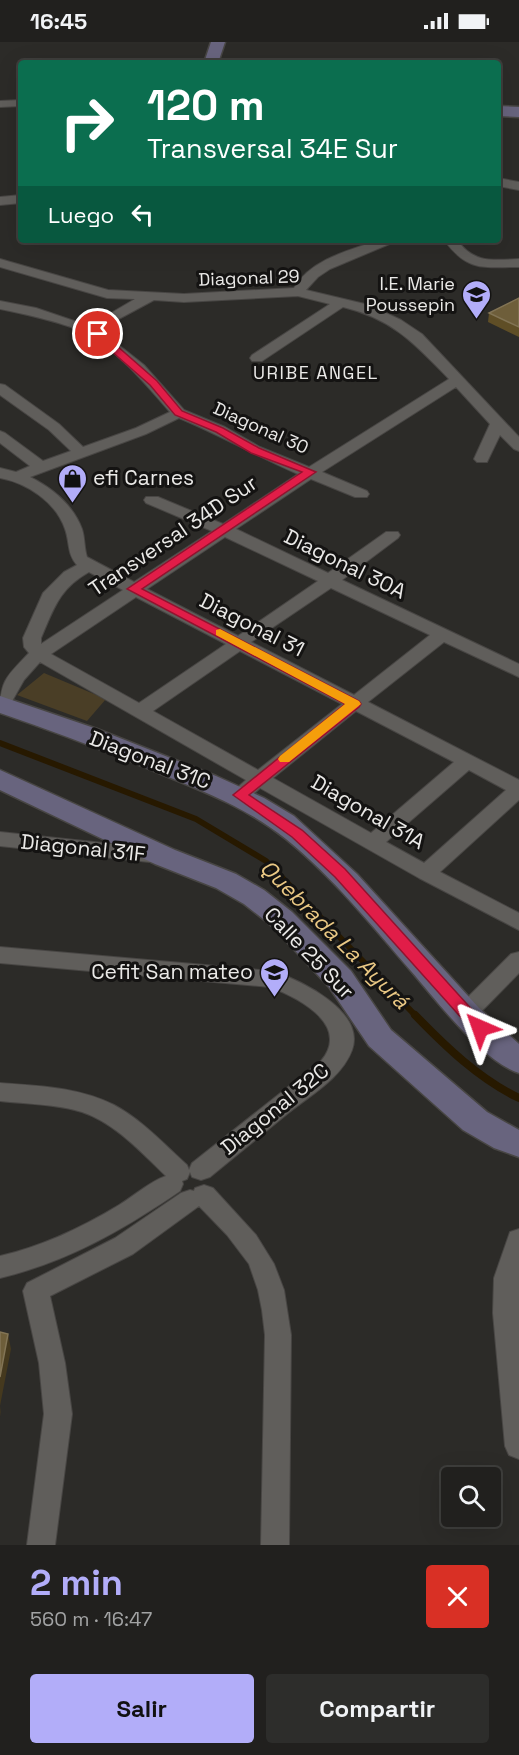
<!DOCTYPE html>
<html lang="es">
<meta charset="utf-8">
<style>
:root{--surface:#21201e;--page:#2d2d2b;--text:#f1f3f6;--muted:#a2a3a4;--line:#3e3e3c;--accent:#b2adf9}
body{margin:0;font-family:"Space Grotesk",sans-serif;background:var(--page);color:var(--text);height:100vh;display:flex;flex-direction:column;font-size:22px;white-space:nowrap}
*{box-sizing:border-box;margin:0}
p{font-size:20px;color:var(--muted)}
.icon{flex:none;width:33px;height:33px;fill:none;stroke:currentColor;stroke-width:2;stroke-linecap:round;stroke-linejoin:round}
.map{position:relative;height:1503px;overflow:hidden}
.sheet{display:flex;flex-direction:column;background:var(--surface);flex:1}
.sheet>*{flex:none}
.hud{position:absolute;left:18px;top:18px;width:483px;height:183px;border-radius:6px;box-shadow:0 6px 24px #0002,0 0 0 2px var(--line);background:#0b6e4f;color:#fff;overflow:hidden}
.fabs{position:absolute;left:441px;top:1425px;display:grid;gap:12px}
.fabs a{display:grid;place-items:center;width:60px;height:60px;border-radius:6px;background:var(--surface);box-shadow:0 6px 24px #0002,0 0 0 2px var(--line);font-size:30px}
.pin{position:absolute;display:grid;place-items:center;width:51px;height:51px;color:#fff;margin:-26px;border:3px solid #fff;border-radius:50%;box-shadow:0 2px 6px #0007}
.me{position:absolute;width:66px;margin:-33px;rotate:317deg;stroke-linejoin:round;filter:drop-shadow(0 0 4px #0008)}
.turn{display:flex;align-items:center;gap:21px;height:126px;padding:0 30px;font-size:27px}
.turn .icon{width:78px;height:78px;stroke-width:2.5}
.turn b{display:block;font-size:42px;line-height:51px}
.then{display:flex;align-items:center;height:57px;padding:0 30px;background:#0003;gap:12px;font-size:22px}
.round{display:grid;place-items:center;flex:none;width:63px;height:63px;border-radius:6px;background:var(--page)}
.summary{display:flex;align-items:center;justify-content:space-between;height:102px;padding:0 30px}
h1{font-size:36px;font-weight:700;line-height:45px;color:var(--accent)}
.cta{display:flex;gap:12px;margin-top:auto;padding:12px 30px}
.cta a{flex:1;height:69px;border-radius:6px;background:var(--accent);color:#111;font-size:24px;font-weight:700;line-height:69px;text-align:center}
.cta a+a{background:var(--page);color:var(--text)}
.status{display:flex;justify-content:space-between;align-items:center;height:42px;padding:0 30px;background:var(--surface);direction:ltr}
.status svg{height:16px;fill:currentColor}
.map>svg:first-child{display:block}
.green{fill:#4a3e26}
.lines{fill:none;stroke-linecap:round;stroke-linejoin:round}
.stream-far1{stroke:#271900;stroke-width:6}
.stream{stroke:#271900;stroke-width:8}
.street-casing{stroke:#484644;stroke-width:2}
.secondary-casing{stroke:#484644;stroke-width:3}
.street{fill:#605e5b;fill-rule:evenodd}
.secondary{fill:#68647e;fill-rule:evenodd}
.wall{fill:#5f4e26}
.shaded-wall{fill:#45391e}
.building{fill:#6e5e3a;stroke:#827455;stroke-width:1.5}
.route{fill:#e11d48;stroke:#92132f;stroke-width:1.5}
.slow{fill:#f59e0b}
.labels{text-anchor:middle;stroke-width:6;stroke-linejoin:round;paint-order:stroke}
.far-street-label{font-size:18px;fill:#eae9e7;stroke:#141312}
.far-poi-label{font-size:18px;fill:#eae9e7;stroke:#141312;text-anchor:end}
.far-neighbourhood-label{font-size:18px;letter-spacing:1.5px;fill:#eae9e7;stroke:#141312}
.poi-label{font-size:21px;fill:#eae9e7;stroke:#141312;text-anchor:start}
.street-label{font-size:21px;fill:#eae9e7;stroke:#141312}
.water-label{font-size:22px;font-style:italic;fill:#eac884;stroke:#141312}
</style>
<div class="status"><b>16:45</b><svg viewBox="0 0 49 12"><path d="M0 12V9h3v3zM5 12V6h3v6zM10 12V3h3v9zM15 12V0h3v12zM26 1h20v11H26zM47 4h2v5h-2z"/></svg></div>
<div class="map">
<svg width="519" height="1503" viewBox="0 0 519 1503">
<rect width="100%" height="100%" fill="#2c2b28"/>
<path class="green" d="M44,631L106,657L87,679L17,653Z"/>
<g class="lines">
<path class="stream-far1" d="M0,701L196,777L266,819L416,974"/>
<path class="stream" d="M415,973C445,1004 479,1037 519,1056"/>
<defs>
<path id="street" d="M21,58V64L0,65V59Z
M498,136L519,140V148L498,144Z
M21,153V161L0,163V155Z
M380,198H399L330,227L318,235L306,248L369,263L401,278L422,292L519,395V409L514,407L500,393L487,420H477L474,417L490,382L456,345L322,430L367,449L369,452L367,455H355L311,437L236,487L328,531L386,490H398L400,493L398,496L342,538L519,622V635L444,600L368,660L519,738V758L440,830L519,871V888L419,836L260,746C251,754 245,761 232,758L229,753L246,738L40,620L24,638L7,668L0,670C0,638 7,634 29,611L24,605L23,596L43,551L64,530L77,523C67,512 70,501 65,487C56,460 27,441 0,436V426L16,430L30,424L0,401V389L5,391L43,419L71,409L49,388L0,353V342L5,343L59,382L83,405L136,386L170,370C148,345 118,309 89,293C68,281 24,272 0,267V259L36,266L89,284L135,257L107,256L0,225V217L108,248L184,252L294,246C311,217 350,208 380,198ZM298,254L330,262L252,313L250,316L252,319H262L343,265C393,277 415,302 449,337L309,425L260,405L225,385L184,368L144,323L101,289L102,286L154,258L184,260ZM179,376C220,393 258,415 298,432L223,482L158,455H146L144,458L146,461L212,489L134,540L87,515C84,506 85,496 82,487C73,463 52,446 30,435L146,392ZM225,495L318,539L238,594L147,547ZM89,530L123,548L41,602V596C54,566 59,547 89,530ZM331,546L430,593L354,653L251,600ZM136,555L226,602L139,661L51,612ZM240,609L342,662L258,728L153,669ZM356,669L454,720L371,791L273,736ZM469,728L506,748L424,821L386,800Z
M444,198H457C475,222 492,218 519,217V225C482,225 468,230 444,198Z
M0,790L159,807L166,809L169,814L166,819L159,821L0,804Z
M0,905L272,929C300,938 366,969 352,1008C342,1036 309,1054 287,1072C261,1093 236,1114 210,1135L201,1138L192,1135L190,1130L187,1137L182,1139L183,1142L180,1149C123,1188 67,1220 0,1236V1214C43,1204 81,1186 119,1163C134,1154 149,1140 166,1134C141,1110 115,1081 82,1070C56,1062 27,1062 0,1059V1041C39,1044 79,1045 114,1063C142,1078 164,1102 187,1123L189,1128L192,1121L321,1019C351,983 299,956 270,945L0,921Z
M519,910V931L473,978L465,980L457,978L454,972L457,966L511,912Z
M204,1143L213,1146L256,1193L274,1222L284,1248L291,1293L289,1503H261L265,1293L262,1268L258,1248L249,1222L227,1193L199,1164L133,1212L50,1254L65,1321L72,1372L55,1503H27L44,1372L39,1321L23,1249L27,1241L115,1196L181,1151L190,1148L194,1149L195,1146Z
M519,1187V1417L509,1413L505,1404L493,1271L494,1236L510,1190Z"/>
<path id="secondary" d="M211,0H225L218,21H204Z
M498,64L519,65V75L498,74Z
M0,654L97,687L216,734L264,756L294,774L357,832L479,966L519,1002V1031C482,1019 437,959 411,929C372,884 333,835 286,797C250,768 208,751 166,734C111,711 56,690 0,671Z
M0,728L175,808L236,832L264,848L292,870L351,929L391,988L487,1070L519,1088V1115L494,1106L463,1088L369,1004L329,945L272,884L244,862L216,846L155,822L0,748Z"/>
</defs>
<use href="#street" class="street-casing"/>
<use href="#secondary" class="secondary-casing"/>
<use href="#street" class="street"/>
<use href="#secondary" class="secondary"/>
</g>
<path class="wall" d="M519,256V295L488,280L489,271Z"/>
<path class="shaded-wall" d="M8,1292L11,1307L0,1364L1,1375L0,1370V1335Z"/>
<path class="building" d="M519,256V285L489,271Z
M0,1290L8,1292L0,1335Z"/>
<path class="route" d="M94,290H101L157,339L182,369L223,386L259,406L316,430L142,547L359,659L361,662L359,665L249,753L302,788L345,827L485,982L487,986L485,990H474L335,835L292,795L233,753L345,662L127,547L302,430L251,411L216,390L175,373L150,343L94,294Z"/>
<path class="slow" d="M220,587L359,659L361,662L289,720H280L278,717L280,714L345,662L216,593V588Z"/>
<defs>
<symbol id="school-pin" viewBox="-11 -11 22 30"><path d="M0 17L-7.5 6A9.5 9.5 0 1 1 7.5 6Z" fill="#b2adf9" stroke="#141312"/><path d="M0-5L7-2L0 1L-7-2ZM-4 1L0 2.5L4 1V4Q0 6-4 4Z" fill="#111"/></symbol>
<symbol id="shop-pin" viewBox="-11 -11 22 30"><path d="M0 17L-7.5 6A9.5 9.5 0 1 1 7.5 6Z" fill="#b2adf9" stroke="#141312"/><path d="M-5-2.5h2.3a2.7 3.5 0 0 1 5.4 0H5L5.5 6h-11ZM-1.5-2.5h3a1.5 2.3 0 0 0-3 0Z" fill="#111"/></symbol>
<symbol id="university-pin" viewBox="-11 -11 22 30"><path d="M0 17L-7.5 6A9.5 9.5 0 1 1 7.5 6Z" fill="#b2adf9" stroke="#141312"/><path d="M0-5L7-2L0 1L-7-2ZM-4 1L0 2.5L4 1V4Q0 6-4 4Z" fill="#111"/></symbol>
</defs>
<g fill-rule="evenodd">
<use href="#school-pin" x="460" y="236" width="33" height="45"/>
<use href="#shop-pin" x="56" y="420" width="33" height="45"/>
<use href="#university-pin" x="258" y="914" width="33" height="45"/>
</g>
<g class="labels">
<g class="far-street-label">
<text transform="translate(249 236) rotate(-2)" y="6">Diagonal 29</text>
<text transform="translate(261 386) rotate(24)" y="6">Diagonal 30</text>
</g>
<g class="far-poi-label">
<text x="455" y="248">I.E. Marie<tspan x="455" dy="21">Poussepin</tspan></text>
</g>
<g class="far-neighbourhood-label">
<text x="316" y="337">URIBE ANGEL</text>
</g>
<g class="poi-label">
<text x="93" y="443">efi Carnes</text>
<text x="253" y="937" text-anchor="end">Cefit San mateo</text>
</g>
<g class="street-label">
<text transform="translate(173 494) rotate(-34)" y="7">Transversal 34D Sur</text>
<text transform="translate(345 522) rotate(26)" y="7">Diagonal 30A</text>
<text transform="translate(252 583) rotate(27)" y="7">Diagonal 31</text>
<text transform="translate(150 718) rotate(21)" y="7">Diagonal 31C</text>
<text transform="translate(368 770) rotate(30)" y="7">Diagonal 31A</text>
<text transform="translate(83 806) rotate(6)" y="7">Diagonal 31F</text>
<text transform="translate(309 911) rotate(46)" y="7">Calle 25 Sur</text>
<text transform="translate(275 1067) rotate(-39)" y="7">Diagonal 32C</text>
</g>
<g class="water-label">
<text transform="translate(335 892) rotate(45)" y="8">Quebrada La Ayurá</text>
</g>
</g>
</svg>
<div class="fabs">
<a><svg class="icon" aria-label="search" viewBox="0 0 24 24"><circle cx="10" cy="10" r="6"/><path d="M15 15l6 6"/></svg></a>
</div>
<div class="pin" style="left:98px;top:292px;background:#d93025"><svg class="icon" aria-label="arrive" viewBox="0 0 24 24"><path d="M6 21V4h12l-3 4 3 4H6"/></svg></div>
<svg class="me" style="left:480px;top:986px" viewBox="-20 -20 40 40"><path d="M0-17L14 15 0 8-14 15z" fill="#e11d48" stroke="#fff" stroke-width="4"/></svg>
<div class="hud">
<div class="turn"><svg class="icon" aria-label="right" viewBox="0 0 24 24"><path d="M7 20v-9h11M14 6l5 5-5 5"/></svg><div><b>120 m</b>Transversal 34E Sur</div></div>
<div class="then">Luego<svg class="icon" aria-label="left" viewBox="0 0 24 24"><path d="M17 20v-9H6M10 6l-5 5 5 5"/></svg></div>
</div>
</div>
<section class="sheet">
<div class="summary"><div><h1>2 min</h1><p>560 m · 16:47</p></div><a class="round" style="background:#d93025;color:#fff"><svg class="icon" aria-label="close" viewBox="0 0 24 24"><path d="M6 6l12 12M18 6L6 18"/></svg></a></div>
<div class="cta"><a>Salir</a><a>Compartir</a></div>
</section>
